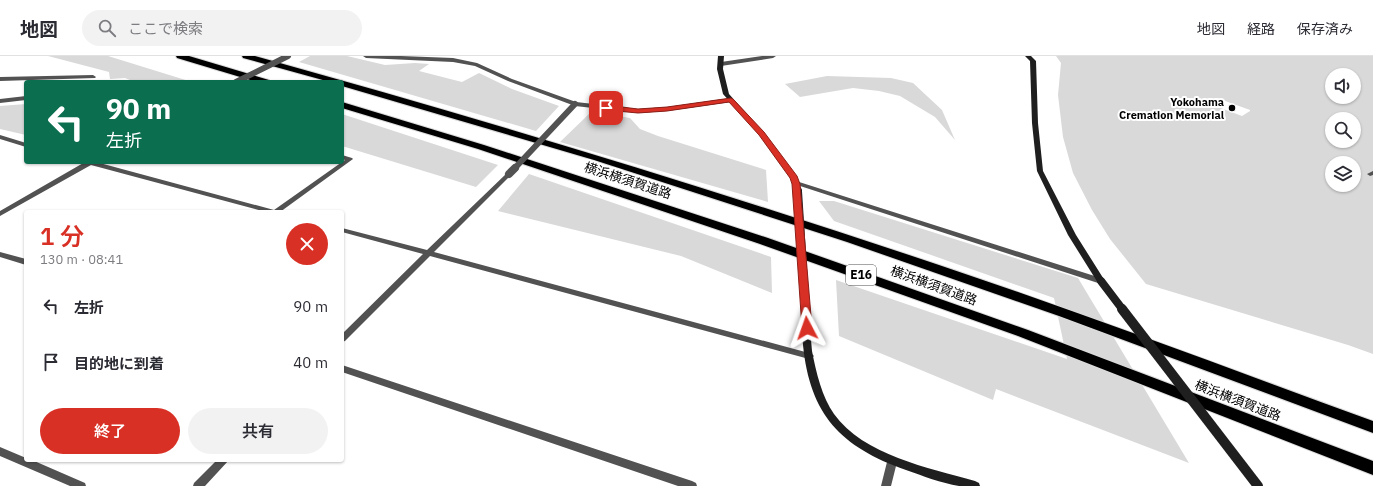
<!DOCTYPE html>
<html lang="ja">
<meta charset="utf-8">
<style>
:root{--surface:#fff;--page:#f2f2f3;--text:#2b2b33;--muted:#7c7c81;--line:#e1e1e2;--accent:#d93025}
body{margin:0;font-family:"IBM Plex Sans","Noto Sans JP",sans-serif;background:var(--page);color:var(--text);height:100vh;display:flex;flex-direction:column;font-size:15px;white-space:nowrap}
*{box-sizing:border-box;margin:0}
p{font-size:13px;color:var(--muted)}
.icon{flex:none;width:22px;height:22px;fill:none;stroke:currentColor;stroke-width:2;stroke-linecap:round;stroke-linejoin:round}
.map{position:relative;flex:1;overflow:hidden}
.details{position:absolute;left:24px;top:154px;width:320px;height:252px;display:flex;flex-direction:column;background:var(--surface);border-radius:4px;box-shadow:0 1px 3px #0004}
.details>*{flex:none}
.guide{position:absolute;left:24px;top:24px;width:320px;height:84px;border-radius:4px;box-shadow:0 1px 3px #0004;background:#0b6e4f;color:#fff;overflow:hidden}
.buttons{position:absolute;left:1325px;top:12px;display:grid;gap:8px}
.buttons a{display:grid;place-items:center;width:36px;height:36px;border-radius:50%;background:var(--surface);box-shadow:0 1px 3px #0004;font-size:20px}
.pin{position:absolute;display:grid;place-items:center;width:34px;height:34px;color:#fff;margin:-17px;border-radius:8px;box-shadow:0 2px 6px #0006}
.me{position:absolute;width:44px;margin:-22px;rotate:356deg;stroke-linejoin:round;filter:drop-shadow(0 0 3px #0008)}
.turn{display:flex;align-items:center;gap:14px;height:84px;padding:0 16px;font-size:18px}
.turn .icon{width:52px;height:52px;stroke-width:2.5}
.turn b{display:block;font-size:28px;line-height:34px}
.round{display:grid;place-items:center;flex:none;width:42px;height:42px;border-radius:21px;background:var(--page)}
.headline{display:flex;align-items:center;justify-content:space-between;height:68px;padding:0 16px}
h1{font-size:24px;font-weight:600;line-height:30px;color:var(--accent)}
.button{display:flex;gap:8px;margin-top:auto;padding:8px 16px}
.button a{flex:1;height:46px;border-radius:24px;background:var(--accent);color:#fff;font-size:16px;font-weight:600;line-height:46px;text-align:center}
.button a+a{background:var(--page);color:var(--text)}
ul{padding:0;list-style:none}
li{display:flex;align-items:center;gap:12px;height:56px;padding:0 16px}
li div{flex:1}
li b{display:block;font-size:15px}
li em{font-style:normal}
header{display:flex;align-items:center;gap:24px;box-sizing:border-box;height:56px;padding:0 20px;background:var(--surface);border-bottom:1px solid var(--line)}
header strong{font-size:19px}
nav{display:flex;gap:22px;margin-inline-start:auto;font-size:14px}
.search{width:280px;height:36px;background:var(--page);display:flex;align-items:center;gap:10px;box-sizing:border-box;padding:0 14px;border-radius:22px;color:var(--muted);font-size:15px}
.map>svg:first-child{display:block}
.green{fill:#d9d9d9;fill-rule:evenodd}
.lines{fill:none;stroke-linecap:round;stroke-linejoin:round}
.highway-casing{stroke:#dbdbdb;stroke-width:2}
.street{fill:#525252;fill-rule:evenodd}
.secondary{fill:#1f1f1f;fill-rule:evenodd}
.highway{fill:#000;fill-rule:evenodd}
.street-bridge-far1{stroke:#525252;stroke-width:6}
.street-bridge{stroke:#525252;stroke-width:8}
.secondary-bridge-far1{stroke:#1f1f1f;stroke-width:8}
.secondary-bridge{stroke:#1f1f1f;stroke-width:10}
.route{fill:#d93025;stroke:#8d1f18}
.poi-dot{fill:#000;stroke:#fff;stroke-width:1.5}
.labels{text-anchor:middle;stroke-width:4;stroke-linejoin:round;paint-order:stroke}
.far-poi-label{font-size:11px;font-weight:bold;fill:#000;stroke:#fff;text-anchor:end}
.shield{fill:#fff;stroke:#4c4c4c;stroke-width:1}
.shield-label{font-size:12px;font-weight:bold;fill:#000}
.street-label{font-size:13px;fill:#000;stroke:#fff}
</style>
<header>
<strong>地図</strong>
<div class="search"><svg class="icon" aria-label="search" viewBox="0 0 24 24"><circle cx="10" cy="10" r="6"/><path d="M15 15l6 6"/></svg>ここで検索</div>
<nav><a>地図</a><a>経路</a><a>保存済み</a></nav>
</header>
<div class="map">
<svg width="1373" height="430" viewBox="0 0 1373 430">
<rect width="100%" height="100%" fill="#fff"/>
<path class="green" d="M48,0H108L192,26H135L125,22L110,23L109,16Z
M310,0H347L385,9L415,7L429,8L419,15L462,26L479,17L512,33L559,50L536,75L299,6Z
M1056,0H1373V298L1348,289L1146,228L1110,183L1092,154L1073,117L1063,81L1058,39L1061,7ZM1332,19H1354V41H1332ZM1217,42L1250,54V55L1242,60L1210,48ZM1332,63H1354V85H1332ZM1332,107H1354V129H1332Z
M827,20L891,22L913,27L942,54L955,84L935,61L900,40L879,35L853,32L800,41L785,28Z
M26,48V79L0,73V50Z
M591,56L630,62L640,73L658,80L766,114L768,146L560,86Z
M342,58L498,109L476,131L342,90Z
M529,118L771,201L772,237L681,200L498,155Z
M819,145H834L1078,222L1189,407L996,333L993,344L839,280L836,224L1067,303L1054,242L834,165Z"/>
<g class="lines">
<defs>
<path id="highway" d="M176,0H189L269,24L270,26H257L177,2Z
M242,0H255C485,64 713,133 939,209C1085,258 1228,312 1373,365V377L1059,260L847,186L594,104L342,30V26H330L243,2Z
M342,46L484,89L768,182L1028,274L1373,405V419L1018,280L760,188L478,93L342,52Z"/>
</defs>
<use href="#highway" class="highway-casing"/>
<path class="street" d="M363,0H401L453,2L477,7L512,23L576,46L638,53L667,51L731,42L734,44L731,46L667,55L638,57L575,50L508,25L475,10L453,6L366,2Z
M762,0H776L773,2L721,10L718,8L721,6Z
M93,19L96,21L95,22L0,25V21Z
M26,40V44L0,47V43Z
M0,79L26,87V91L0,83Z
M342,99L352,102L353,103L280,156H266L91,109L0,160V155L85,106H96L274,154L342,106L345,104L342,103Z
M1373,115V119L1370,120L1367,118Z
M509,116L511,117V119L434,196L809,297L812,298L814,300L812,302L809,303L430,200L345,285L342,286V278L423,198L342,176V172L427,194L507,117Z
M796,125L1104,223L1105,225L1101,228L1098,227L794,128L793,127L794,126Z
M0,196L26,203V209L0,201Z
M342,309L692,425L696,427L697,430H678L342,316Z
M0,391L26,402V404H32L85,427L86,430H70L0,400Z
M892,402L896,403L897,406L891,430H881L887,406L888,403Z
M217,404H229L205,430H193L194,427Z"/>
<path class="secondary" d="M718,0H724L723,13L729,38L763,76L797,122L802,135L800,136H796L791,122L759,78L723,38L717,13Z
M1025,0H1031L1036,5L1038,67L1043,115L1076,179L1105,225L1104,227H1098L1068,179L1037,115L1032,67L1030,5Z
M805,240L809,243C810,260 810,278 812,295C816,316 822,341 834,358C863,399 929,412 975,425L979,427L980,430C973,430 966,430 959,430C941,427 923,420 906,414C841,391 810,359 803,289C801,274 801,258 801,243Z"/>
<use href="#highway" class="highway"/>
<path class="street-bridge-far1" d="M236,26L288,0
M514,113L575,48"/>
<path class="street-bridge" d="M509,118L515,112"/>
<path class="secondary-bridge-far1" d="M798,135L805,243
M1101,225L1123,254"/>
<path class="secondary-bridge" d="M1122,253L1258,430"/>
</g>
<path class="route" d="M731,42L733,43L764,76L797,120L800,128L812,272L810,274H803L802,272L792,128L790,122L759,79L729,46L667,55L638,57L606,54L603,52L606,49L638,53L667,51Z"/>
<circle class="poi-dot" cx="1232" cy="52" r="4"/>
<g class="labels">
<g class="far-poi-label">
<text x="1224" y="50">Yokohama<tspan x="1224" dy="13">Cremation Memorial</tspan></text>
</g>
<rect class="shield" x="846" y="209" width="30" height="20" rx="3"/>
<g class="shield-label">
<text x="861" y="223">E16</text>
</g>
<g class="street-label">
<text transform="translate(628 124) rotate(18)" y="5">横浜横須賀道路</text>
<text transform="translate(934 229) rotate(20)" y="5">横浜横須賀道路</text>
<text transform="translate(1238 344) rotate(21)" y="5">横浜横須賀道路</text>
</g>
</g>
</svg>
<div class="buttons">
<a><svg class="icon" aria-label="sound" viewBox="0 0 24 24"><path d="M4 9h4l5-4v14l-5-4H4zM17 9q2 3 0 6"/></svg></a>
<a><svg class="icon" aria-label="search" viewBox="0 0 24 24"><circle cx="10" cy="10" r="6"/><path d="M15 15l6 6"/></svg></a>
<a><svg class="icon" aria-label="layers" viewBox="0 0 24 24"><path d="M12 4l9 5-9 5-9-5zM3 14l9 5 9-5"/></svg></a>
</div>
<div class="pin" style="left:606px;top:52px;background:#d93025"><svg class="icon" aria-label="arrive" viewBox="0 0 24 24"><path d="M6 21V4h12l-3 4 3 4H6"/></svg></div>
<svg class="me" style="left:807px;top:272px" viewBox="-20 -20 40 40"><path d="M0-17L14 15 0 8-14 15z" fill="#d93025" stroke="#fff" stroke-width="4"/></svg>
<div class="guide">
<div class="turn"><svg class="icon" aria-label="left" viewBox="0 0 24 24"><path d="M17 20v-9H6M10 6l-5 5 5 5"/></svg><div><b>90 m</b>左折</div></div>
</div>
<section class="details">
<div class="headline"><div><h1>1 分</h1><p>130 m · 08:41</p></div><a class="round" style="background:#d93025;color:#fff"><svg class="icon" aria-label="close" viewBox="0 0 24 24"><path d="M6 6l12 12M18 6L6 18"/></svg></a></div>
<ul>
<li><svg class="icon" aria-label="left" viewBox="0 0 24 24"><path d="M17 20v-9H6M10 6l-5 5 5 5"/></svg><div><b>左折</b></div><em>90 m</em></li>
<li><svg class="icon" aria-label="arrive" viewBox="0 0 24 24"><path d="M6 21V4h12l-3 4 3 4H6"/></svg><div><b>目的地に到着</b></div><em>40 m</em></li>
</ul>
<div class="button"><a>終了</a><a>共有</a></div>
</section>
</div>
